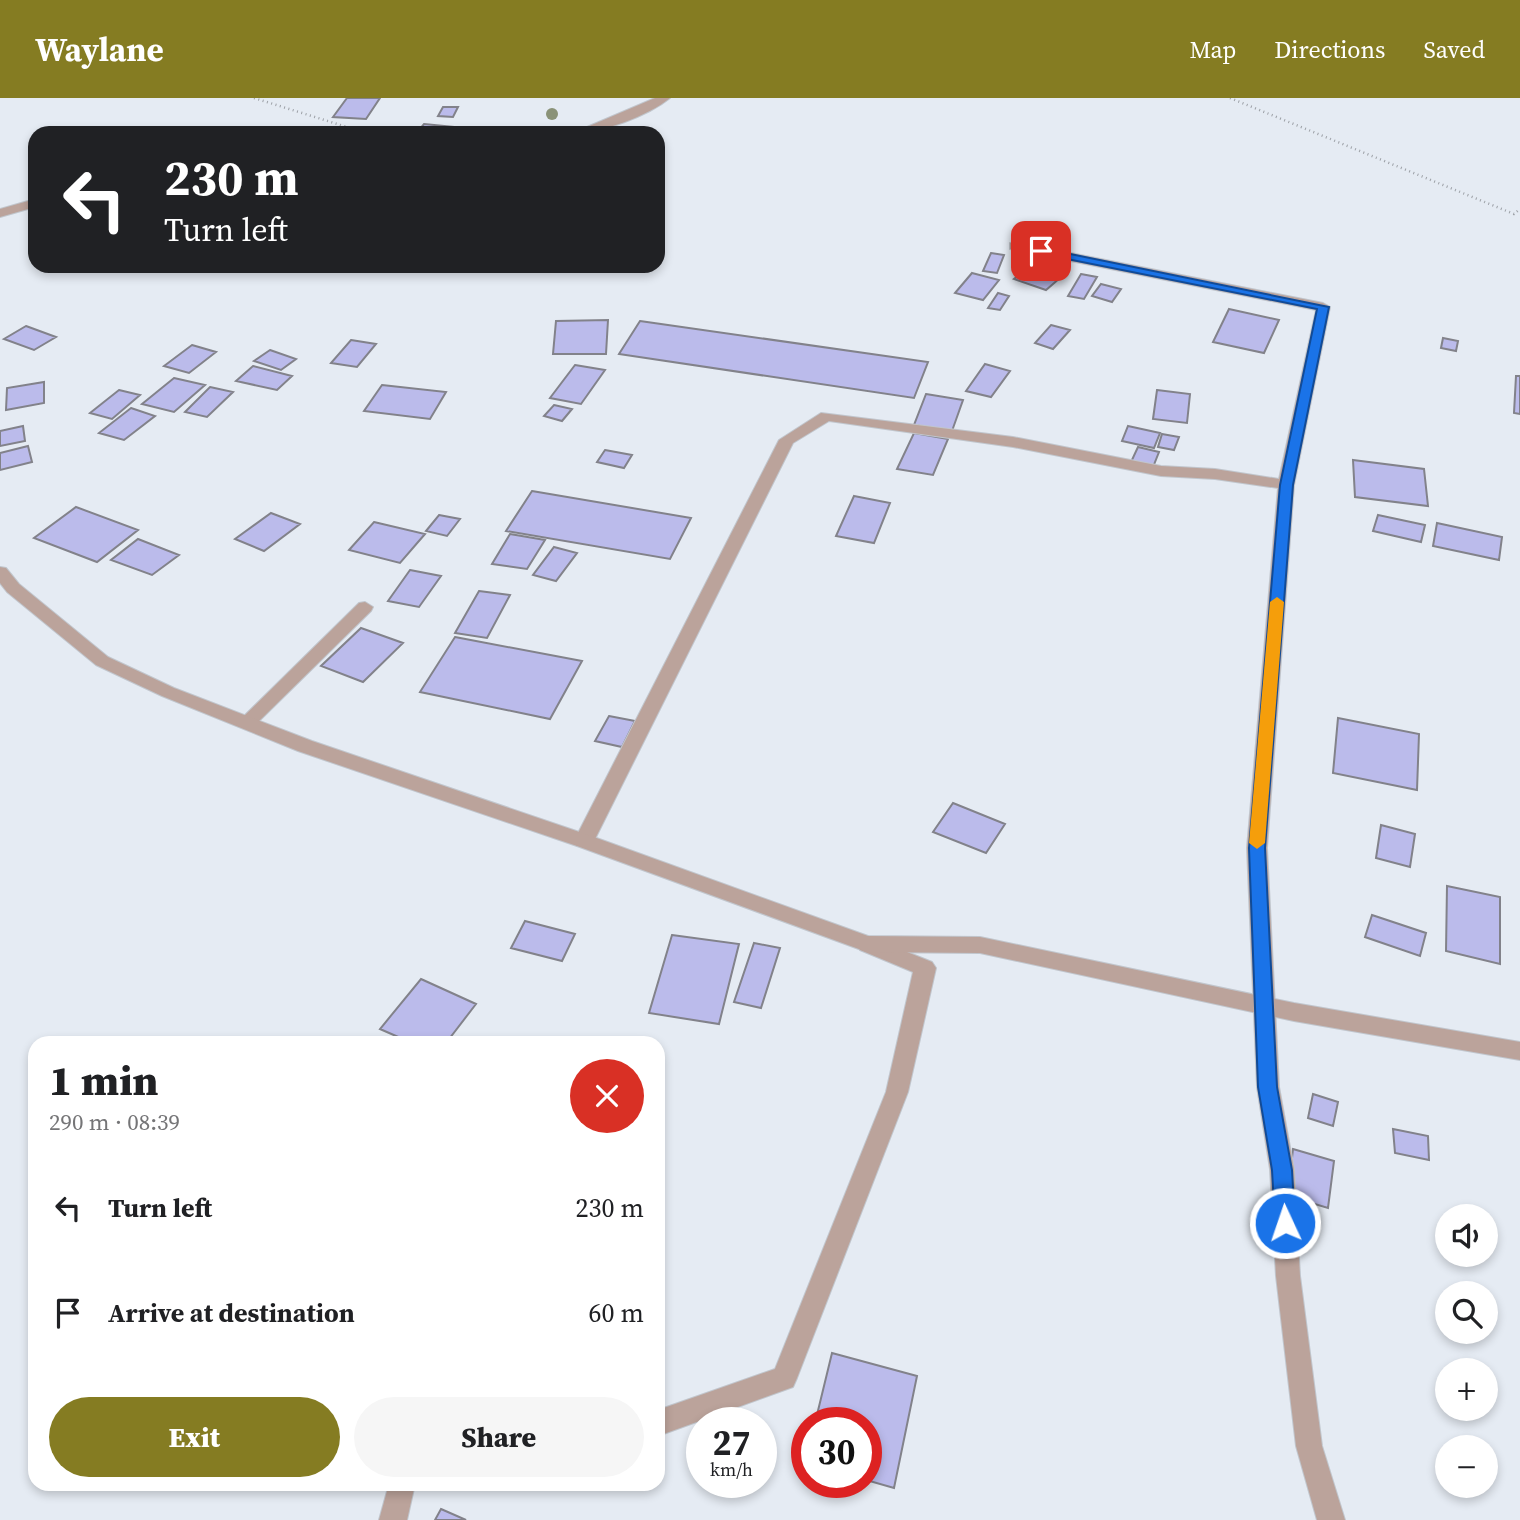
<!DOCTYPE html>
<meta charset="utf-8">
<style>
:root{--surface:#fff;--page:#f6f6f6;--text:#202124;--muted:#757577;--accent:#857c22}
body{margin:0;font-family:"Source Serif 4",serif;background:var(--page);color:var(--text);height:100vh;display:flex;flex-direction:column;font-size:26px;white-space:nowrap}
*{box-sizing:border-box;margin:0}
p{font-size:23px;color:var(--muted)}
.icon{flex:none;width:38px;height:38px;fill:none;stroke:currentColor;stroke-width:2;stroke-linecap:round;stroke-linejoin:round}
.map{position:relative;flex:1;overflow:hidden}
.panel{position:absolute;left:28px;top:938px;width:637px;height:455px;display:flex;flex-direction:column;background:var(--surface);border-radius:21px;box-shadow:0 4px 10px #0003}
.panel>*{flex:none}
.top-card{position:absolute;left:28px;top:28px;width:637px;height:147px;border-radius:21px;box-shadow:0 4px 10px #0003;background:#202124;color:#fff;overflow:hidden}
.controls{position:absolute;left:1435px;top:1106px;display:grid;gap:14px}
.controls a{display:grid;place-items:center;width:63px;height:63px;border-radius:50%;background:var(--surface);box-shadow:0 4px 10px #0003;font-size:35px}
.speed{position:absolute;left:686px;top:1309px;display:flex;gap:14px;font-size:35px;font-weight:700;text-align:center}
.speed>*{display:grid;place-content:center;width:91px;height:91px;border-radius:50%;background:var(--surface);box-shadow:0 4px 10px #0003;line-height:1}
.speed small{font-size:18px;font-weight:400}
.speed .limit{border:10px solid #d22;background:#fff;color:#111}
.pin{position:absolute;display:grid;place-items:center;width:60px;height:60px;color:#fff;margin:-30px;border-radius:14px;box-shadow:0 4px 10px #0006}
.me{position:absolute;width:77px;margin:-38px;rotate:357deg;stroke-linejoin:round;filter:drop-shadow(0 0 5px #0008)}
.turn{display:flex;align-items:center;gap:24px;height:147px;padding:0 21px;font-size:32px}
.turn .icon{width:91px;height:91px;stroke-width:2.5}
.turn b{display:block;font-size:49px;line-height:60px}
.round{display:grid;place-items:center;flex:none;width:74px;height:74px;border-radius:37px;background:var(--page)}
.overview{display:flex;align-items:center;justify-content:space-between;height:119px;padding:0 21px}
h1{font-size:42px;font-weight:800;line-height:52px}
.cta{display:flex;gap:14px;margin-top:auto;padding:14px 21px}
.cta a{flex:1;height:80px;border-radius:42px;background:var(--accent);color:#fff;font-size:28px;font-weight:800;line-height:80px;text-align:center}
.cta a+a{background:var(--page);color:var(--text)}
ul{padding:0;list-style:none}
li{display:flex;align-items:center;gap:21px;height:105px;padding:0 21px}
li div{flex:1}
li b{display:block;font-size:26px}
li em{font-style:normal}
header{display:flex;align-items:center;gap:42px;box-sizing:border-box;height:98px;padding:0 35px;background:var(--accent);color:#fff}
header strong{font-size:33px}
nav{display:flex;gap:38px;margin-inline-start:auto;font-size:24px}
.map>svg:first-child{display:block}
.building{fill:#bbbbeb;stroke:#82828a;stroke-width:2}
.lines{fill:none;stroke-linecap:round;stroke-linejoin:round}
.minor-casing{stroke:#c1c6cd;stroke-width:2}
.tertiary-casing{stroke:#c1c6cd;stroke-width:2}
.path{stroke:#9ca0a6;stroke-width:2.5;stroke-dasharray:1 3.5;stroke-linecap:butt}
.minor{fill:#bba39b;fill-rule:evenodd}
.tertiary{fill:#bba39b;fill-rule:evenodd}
.tree{fill:#8a9278}
.route{fill:#1a73e8;stroke:#114b97;stroke-width:2}
.slow{fill:#f59e0b}
</style>
<header>
<strong>Waylane</strong>
<nav><a>Map</a><a>Directions</a><a>Saved</a></nav>
</header>
<div class="map">
<svg width="1520" height="1422" viewBox="0 0 1520 1422">
<rect width="100%" height="100%" fill="#e5ebf3"/>
<path class="building" d="M347,0H380L366,21L333,19Z
M443,9H458L453,19L438,18Z
M424,26L455,29L450,35L419,32Z
M991,155L1004,157L997,175L983,173Z
M1028,170L1060,180L1046,192L1014,181Z
M972,175L999,182L983,202L955,195Z
M1081,176L1097,179L1084,201L1068,198Z
M1101,186L1121,191L1112,204L1092,198Z
M998,195L1009,198L1000,212L988,210Z
M1229,211L1279,222L1264,255L1213,244Z
M608,222L606,256H553L556,223Z
M640,223L928,264L914,300L619,256Z
M1051,227L1070,232L1053,251L1035,245Z
M26,228L56,239L34,252L4,241Z
M1443,240L1458,243L1456,253L1441,250Z
M351,242L376,246L357,269L331,265Z
M192,247L216,254L189,275L164,268Z
M270,252L296,261L281,272L254,263Z
M985,266L1010,273L991,299L966,293Z
M575,267L605,272L581,306L550,300Z
M253,268L292,278L277,292L236,283Z
M1516,278H1520V316L1514,315Z
M174,280L205,287L174,314L142,306Z
M44,284V305L6,312L7,290Z
M382,287L446,294L430,321L364,313Z
M210,289L233,294L207,319L185,314Z
M119,292L140,297L112,321L90,315Z
M1157,292L1190,296L1187,325L1153,321Z
M926,296L963,302L952,333L914,327Z
M554,307L572,311L562,323L544,318Z
M131,310L155,318L124,342L99,335Z
M23,328L25,343L0,348V333Z
M1128,328L1160,335L1154,350L1122,343Z
M914,335L948,341L933,377L897,371Z
M1162,336L1179,339L1174,352L1158,349Z
M28,348L32,364L0,372V355Z
M1138,349L1159,354L1153,369L1131,364Z
M605,352L632,357L624,370L597,364Z
M1353,362L1424,371L1428,408L1355,399Z
M532,393L691,420L670,461L506,433Z
M854,398L890,405L874,445L836,438Z
M76,409L138,432L97,464L34,440Z
M271,415L300,426L264,453L235,441Z
M439,417L460,421L447,438L426,433Z
M1378,417L1425,427L1421,444L1373,433Z
M374,424L425,436L400,465L349,452Z
M1437,425L1502,439L1499,462L1433,448Z
M510,436L545,442L527,471L492,466Z
M138,441L179,457L152,477L111,462Z
M554,449L577,455L556,483L533,477Z
M410,472L441,478L419,509L388,503Z
M479,493L510,497L487,540L455,535Z
M361,530L403,545L363,584L321,568Z
M455,539L582,563L550,621L420,594Z
M609,618L635,623L622,649L595,643Z
M1338,620L1419,636L1417,692L1333,675Z
M953,705L1005,726L986,755L933,734Z
M1381,727L1415,736L1410,769L1376,760Z
M1447,788L1500,799V866L1446,853Z
M1372,817L1426,835L1420,858L1365,839Z
M525,823L575,836L562,863L511,850Z
M672,837L739,846L719,926L649,915Z
M754,845L780,850L761,910L734,904Z
M421,881L476,906L446,945H412L380,931Z
M1313,996L1338,1004L1333,1028L1308,1020Z
M1393,1031L1428,1038L1429,1062L1395,1055Z
M1293,1051L1334,1063L1328,1110L1288,1098Z
M832,1255L917,1278L894,1390L866,1382V1325H815Z
M441,1411L466,1422H435Z"/>
<g class="lines">
<defs>
<path id="minor" d="M655,0H670C648,18 602,35 573,35Z
M35,101V109L0,119V111Z
M1015,144L1323,205L1330,209L1294,387L1267,750L1279,989L1294,1071L1300,1178L1322,1348L1345,1422H1317L1296,1348L1276,1178L1270,1071L1257,989L1247,750L1278,390L1215,381L1161,378L1013,349L829,323L793,345L594,743L591,748H577L574,743L779,342L821,315L1013,339L1161,368L1215,371L1279,381L1316,212L1010,151V145Z
M365,504L373,509L371,513L254,628H242L239,624L242,620L359,505Z
M867,838L932,864L936,870L908,994L797,1280L793,1289L658,1338V1312L775,1271L886,994L913,874L860,852L857,846L860,840Z
M389,1386H415L407,1422H379Z"/>
<path id="tertiary" d="M0,469L6,470L19,486L108,559L174,590L312,643L591,738L868,838L980,839L1294,905L1520,944V962L1294,923L980,855L867,854L577,748L298,653L162,598L96,567L7,494L0,485Z"/>
</defs>
<use href="#minor" class="minor-casing"/>
<use href="#tertiary" class="tertiary-casing"/>
<path class="path" d="M254,0L366,35
M1230,0L1514,116L1520,111"/>
<use href="#minor" class="minor"/>
<use href="#tertiary" class="tertiary"/>
</g>
<circle class="tree" cx="552" cy="16" r="6"/>
<path class="route" d="M1041,150L1329,209L1293,387L1265,750L1277,989L1292,1072L1295,1125L1292,1131L1285,1134L1278,1131L1275,1125L1272,1072L1258,989L1249,750L1280,387L1317,211L1037,155L1036,153Z"/>
<path class="slow" d="M1277,499L1284,504L1265,745L1257,751L1249,745L1270,504Z"/>
</svg>
<div class="controls">
<a><svg class="icon" aria-label="sound" viewBox="0 0 24 24"><path d="M4 9h4l5-4v14l-5-4H4zM17 9q2 3 0 6"/></svg></a>
<a><svg class="icon" aria-label="search" viewBox="0 0 24 24"><circle cx="10" cy="10" r="6"/><path d="M15 15l6 6"/></svg></a>
<a>+</a>
<a>−</a>
</div>
<div class="speed"><div>27<small>km/h</small></div><div class="limit">30</div></div>
<div class="pin" style="left:1041px;top:153px;background:#d93025"><svg class="icon" aria-label="arrive" viewBox="0 0 24 24"><path d="M6 21V4h12l-3 4 3 4H6"/></svg></div>
<svg class="me" style="left:1285px;top:1125px" viewBox="-20 -20 40 40"><circle r="17" fill="#1a73e8" stroke="#fff" stroke-width="3"/><path d="M0-11L8 9 0 5-8 9z" fill="#fff"/></svg>
<div class="top-card">
<div class="turn"><svg class="icon" aria-label="left" viewBox="0 0 24 24"><path d="M17 20v-9H6M10 6l-5 5 5 5"/></svg><div><b>230 m</b>Turn left</div></div>
</div>
<section class="panel">
<div class="overview"><div><h1>1 min</h1><p>290 m · 08:39</p></div><a class="round" style="background:#d93025;color:#fff"><svg class="icon" aria-label="close" viewBox="0 0 24 24"><path d="M6 6l12 12M18 6L6 18"/></svg></a></div>
<ul>
<li><svg class="icon" aria-label="left" viewBox="0 0 24 24"><path d="M17 20v-9H6M10 6l-5 5 5 5"/></svg><div><b>Turn left</b></div><em>230 m</em></li>
<li><svg class="icon" aria-label="arrive" viewBox="0 0 24 24"><path d="M6 21V4h12l-3 4 3 4H6"/></svg><div><b>Arrive at destination</b></div><em>60 m</em></li>
</ul>
<div class="cta"><a>Exit</a><a>Share</a></div>
</section>
</div>
